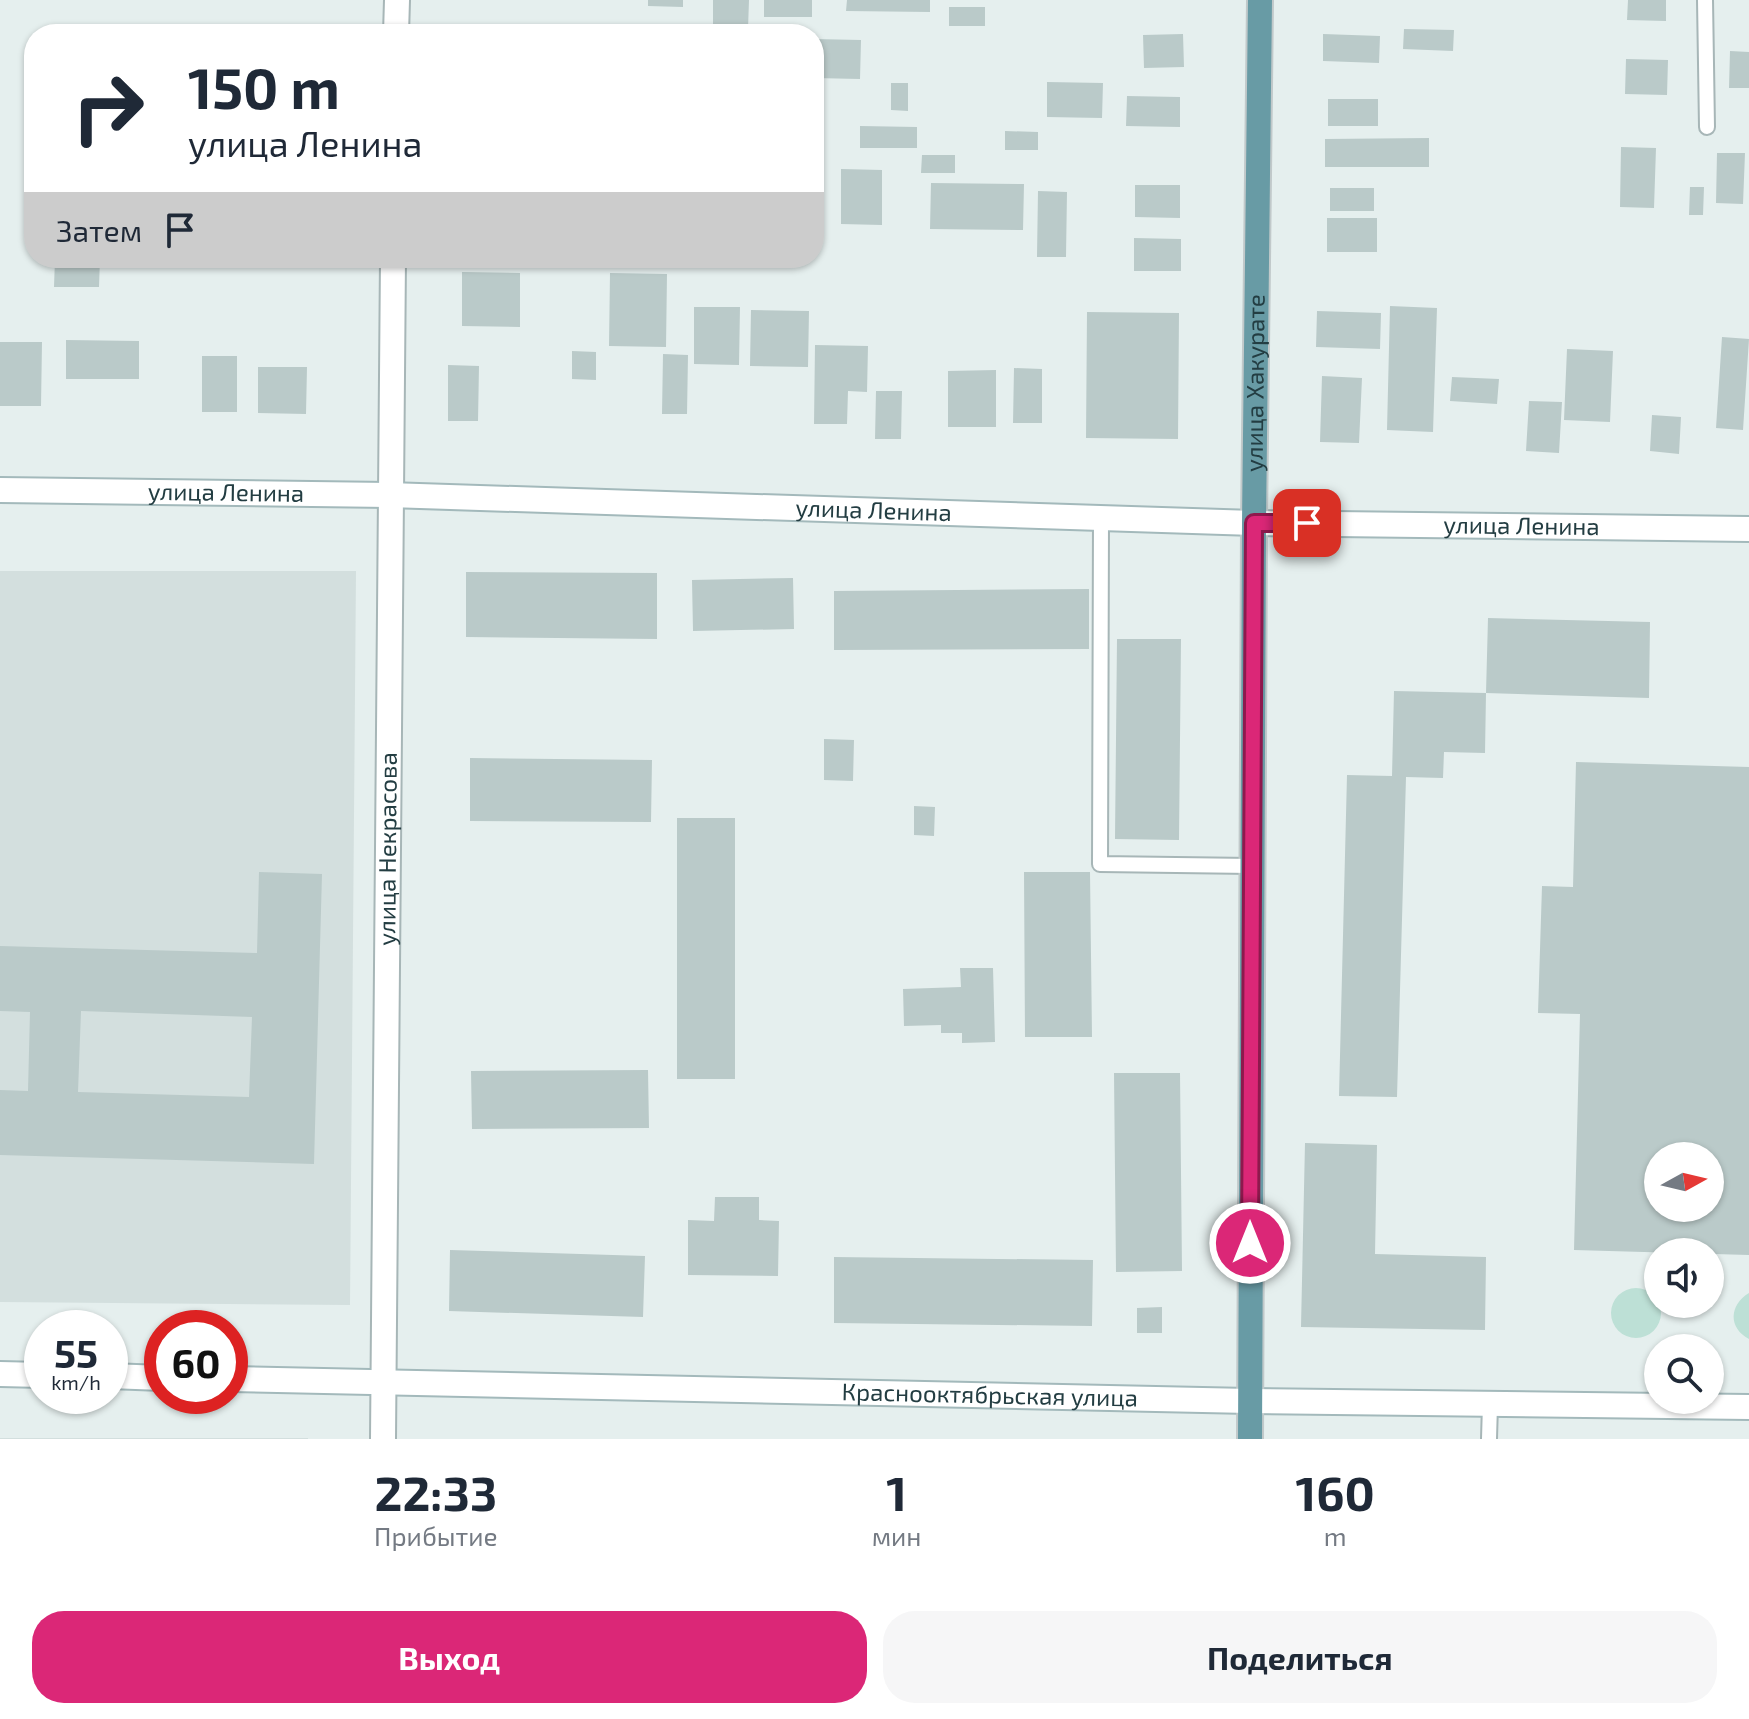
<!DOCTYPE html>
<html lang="ru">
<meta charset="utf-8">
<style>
:root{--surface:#fff;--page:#f6f6f7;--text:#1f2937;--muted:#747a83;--accent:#db2777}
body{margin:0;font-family:"Exo 2",sans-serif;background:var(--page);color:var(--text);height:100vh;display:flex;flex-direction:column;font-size:30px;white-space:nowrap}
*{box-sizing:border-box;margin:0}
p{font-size:26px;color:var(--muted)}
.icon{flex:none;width:44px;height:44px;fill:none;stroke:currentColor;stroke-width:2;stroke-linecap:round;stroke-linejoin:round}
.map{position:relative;height:1439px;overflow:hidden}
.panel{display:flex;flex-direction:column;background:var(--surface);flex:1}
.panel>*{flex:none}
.top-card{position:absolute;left:24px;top:24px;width:800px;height:244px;border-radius:32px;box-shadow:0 2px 6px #0004;background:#fff;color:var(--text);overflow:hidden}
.needle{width:52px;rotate:82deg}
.fabs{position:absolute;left:1644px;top:1142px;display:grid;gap:16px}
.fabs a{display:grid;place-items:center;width:80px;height:80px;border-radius:50%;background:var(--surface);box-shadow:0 2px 6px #0004;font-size:40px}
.speed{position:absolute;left:24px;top:1310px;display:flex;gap:16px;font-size:40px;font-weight:700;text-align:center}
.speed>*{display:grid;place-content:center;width:104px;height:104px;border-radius:50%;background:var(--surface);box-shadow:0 2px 6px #0004;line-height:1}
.speed small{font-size:20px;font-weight:400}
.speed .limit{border:12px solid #d22;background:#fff;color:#111}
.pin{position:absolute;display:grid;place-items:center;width:68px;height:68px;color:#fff;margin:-34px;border-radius:16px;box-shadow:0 4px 12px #0006}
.me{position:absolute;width:88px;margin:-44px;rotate:0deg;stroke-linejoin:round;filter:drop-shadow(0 0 6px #0008)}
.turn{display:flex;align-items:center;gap:28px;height:168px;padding:0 32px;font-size:36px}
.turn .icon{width:104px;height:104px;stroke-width:2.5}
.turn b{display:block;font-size:56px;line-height:68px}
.then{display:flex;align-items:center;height:76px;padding:0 32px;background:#0003;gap:16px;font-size:30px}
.eta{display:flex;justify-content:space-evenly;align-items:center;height:136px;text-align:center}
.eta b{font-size:48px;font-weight:700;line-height:56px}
.cta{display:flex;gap:16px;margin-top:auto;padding:16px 32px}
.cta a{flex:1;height:92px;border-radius:32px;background:var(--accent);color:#fff;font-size:32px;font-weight:700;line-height:92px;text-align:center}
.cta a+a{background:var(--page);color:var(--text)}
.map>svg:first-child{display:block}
.built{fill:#d3dfde}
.green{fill:#bde0d6}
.building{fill:#bacac9;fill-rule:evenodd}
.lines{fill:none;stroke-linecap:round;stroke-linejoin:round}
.lane-casing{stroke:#a7b6b7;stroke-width:18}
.street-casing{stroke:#a7b6b7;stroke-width:28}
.secondary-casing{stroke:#a3b9bb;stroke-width:28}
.primary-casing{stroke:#c1c9ca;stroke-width:28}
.lane{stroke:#fff;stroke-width:14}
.street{stroke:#fff;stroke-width:24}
.secondary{stroke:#fff;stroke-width:24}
.primary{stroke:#689ba5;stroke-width:24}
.route-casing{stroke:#8e194d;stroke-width:20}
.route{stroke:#db2777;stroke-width:14}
.labels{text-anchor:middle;stroke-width:7;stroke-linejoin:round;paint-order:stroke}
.street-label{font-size:24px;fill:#233d42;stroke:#f6fbfa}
</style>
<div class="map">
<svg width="1749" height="1439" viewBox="0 0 1749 1439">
<rect width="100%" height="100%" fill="#e5efee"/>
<path class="built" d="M0,571H356L350,1305L0,1302Z
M0,1438H308V1439H0Z"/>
<path class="green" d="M1611 1313a25 25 0 1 1 50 0a25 25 0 1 1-50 0Z
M1749,1293V1339C1728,1328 1729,1305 1749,1293Z"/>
<path class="building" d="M648,0H683V7L648,6Z
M713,0H749L748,29L713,28Z
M764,0H812V17H764Z
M847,0H930V12L846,11Z
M1628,0H1666V21L1627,20Z
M949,7H985V26H949Z
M1404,29L1454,30L1453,51L1403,49Z
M1183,34L1184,67L1144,68L1143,35Z
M1323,34L1380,36L1379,63L1323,61Z
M814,39L861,40L860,79L814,78Z
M1730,51L1749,52V88H1729Z
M1626,59L1668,60L1667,95L1625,94Z
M1047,82L1103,83L1102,118L1047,117Z
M891,83H908V111L891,110Z
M1127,96L1180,97V127L1126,126Z
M1328,99H1378V126H1328Z
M860,126L917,127V148H860Z
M1005,131L1038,132V150H1005Z
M1429,138V167H1325V139Z
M1621,147L1656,148L1654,208L1620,207Z
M1717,153H1745L1743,204L1716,203Z
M922,155H955V173H921Z
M841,169L882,170V225L841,224Z
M931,183L1024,184L1023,230L930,229Z
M1135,185H1180V218L1135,217Z
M1690,187H1704L1703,215H1689Z
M1330,188H1374V211H1330Z
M1038,191L1067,192L1066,257H1037Z
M1327,218H1377V252H1327Z
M1134,238L1181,239V271H1134Z
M55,258H100L99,287H54Z
M447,258H491V268L447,267Z
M462,272L520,273V327L462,326Z
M610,273L667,274L666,347L609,346Z
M1390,306L1437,308L1433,432L1387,430Z
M694,307H740L739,365L694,364Z
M751,310L809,311L808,367L750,366Z
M1317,311L1381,313L1380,349L1316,347Z
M1087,312L1179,313L1178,439L1086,438Z
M1722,337L1749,339L1743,430L1716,428Z
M66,340L139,341V379H66Z
M0,342H42L41,406H0Z
M815,345L868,346L867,392L848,391L847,424H814Z
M1567,349L1613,351L1610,422L1564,420Z
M572,351L596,352V380L572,379Z
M663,354L688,355L687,414H662Z
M202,356H237V412H202Z
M448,365L479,366L478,421H448Z
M258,367H307L306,414L258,413Z
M1014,368L1042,369V423H1013Z
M996,370V427H948V371Z
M1322,376L1362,378L1359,443L1320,442Z
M1452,377L1499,379L1497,404L1450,401Z
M876,391H902L901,439H875Z
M1529,401L1562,402L1559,453L1526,451Z
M1652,415L1681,417L1679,454L1650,451Z
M466,572L657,573V639L466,637Z
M793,578L794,629L693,631L692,580Z
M1089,589V649L834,650V591Z
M1488,618L1650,622L1649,698L1486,693Z
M1117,639H1181L1179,840L1115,839Z
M1394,691L1486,693L1485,753L1444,752L1443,778L1406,777L1397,1097L1339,1096L1347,775L1392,776Z
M824,739L854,740L853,781L824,780Z
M470,758L652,760L651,822L470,821Z
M1576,762L1749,767V1255L1574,1250L1580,1014L1538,1013L1542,886L1573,887ZM1658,1156H1710V1208H1658Z
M914,806L935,807L934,836L914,835Z
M677,818H735V1079H677Z
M259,872L322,874L314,1164L0,1155V1090L28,1091L30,1012L0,1011V946L257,953ZM81,1011L252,1017L249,1097L78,1092Z
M1024,872H1090L1092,1037H1025Z
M960,968H993L995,1042L962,1043V1033H941V1025L904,1026L903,989L961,987Z
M648,1070L649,1128L472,1129L471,1071Z
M1114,1073H1180L1182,1271L1116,1272Z
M1305,1143L1377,1145L1375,1254L1486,1257L1485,1330L1301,1327Z
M715,1197H759V1220L779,1221L778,1276L688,1275V1220L714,1221Z
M450,1250L645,1256L643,1317L449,1311Z
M834,1257L1093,1260L1092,1326L834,1323Z
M1162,1307V1333H1137V1308Z"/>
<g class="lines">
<defs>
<path id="lane" d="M1705,0L1707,127
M1101,518L1100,864L1252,866
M1489,1439L1490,1404"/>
<g id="street">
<path d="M396,34L397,0"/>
<path id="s1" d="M383,1439L393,258"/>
</g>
<g id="secondary">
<path id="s2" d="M0,490L389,495L1254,523L1749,529"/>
<path d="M0,1374L42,1375"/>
<path d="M110,1376L162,1378"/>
<path id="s3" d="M230,1379L1249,1401L1749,1407"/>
</g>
<g id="primary">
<path id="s4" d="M1250,1439L1254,523L1260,0"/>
</g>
</defs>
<use href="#lane" class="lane-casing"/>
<use href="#street" class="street-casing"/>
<use href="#secondary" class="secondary-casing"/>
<use href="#primary" class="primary-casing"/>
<use href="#lane" class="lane"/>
<use href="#street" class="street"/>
<use href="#secondary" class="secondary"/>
<use href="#primary" class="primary"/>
</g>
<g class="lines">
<defs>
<path id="route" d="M1250,1243L1254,523H1307"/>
</defs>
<use href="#route" class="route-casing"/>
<use href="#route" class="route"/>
</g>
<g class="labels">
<g class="street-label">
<text dy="8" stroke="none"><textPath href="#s4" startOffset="1056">улица Хакурате</textPath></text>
<text dy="8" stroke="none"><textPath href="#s2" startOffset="226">улица Ленина</textPath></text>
<text dy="8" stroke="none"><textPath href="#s2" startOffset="874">улица Ленина</textPath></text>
<text dy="8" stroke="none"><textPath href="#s2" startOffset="1522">улица Ленина</textPath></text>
<text dy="8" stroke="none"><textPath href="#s1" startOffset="590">улица Некрасова</textPath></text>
<text dy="8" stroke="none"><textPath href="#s3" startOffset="760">Краснооктябрьская улица</textPath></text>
</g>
</g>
</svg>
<div class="fabs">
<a><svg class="needle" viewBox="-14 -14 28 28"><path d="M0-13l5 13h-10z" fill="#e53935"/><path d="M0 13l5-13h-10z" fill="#747a83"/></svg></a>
<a><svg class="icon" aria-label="sound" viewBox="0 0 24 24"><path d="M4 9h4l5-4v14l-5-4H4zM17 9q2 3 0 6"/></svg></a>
<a><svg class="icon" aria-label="search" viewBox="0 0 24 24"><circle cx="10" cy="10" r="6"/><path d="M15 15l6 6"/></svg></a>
</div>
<div class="speed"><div>55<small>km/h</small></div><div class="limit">60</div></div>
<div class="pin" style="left:1307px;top:523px;background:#d93025"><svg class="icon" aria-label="arrive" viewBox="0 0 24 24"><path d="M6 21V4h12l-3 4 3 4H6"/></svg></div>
<svg class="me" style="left:1250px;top:1243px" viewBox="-20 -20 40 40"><circle r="17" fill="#db2777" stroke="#fff" stroke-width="3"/><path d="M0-11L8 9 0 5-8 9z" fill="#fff"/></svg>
<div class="top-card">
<div class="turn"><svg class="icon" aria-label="right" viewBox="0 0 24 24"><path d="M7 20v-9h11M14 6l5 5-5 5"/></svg><div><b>150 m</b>улица Ленина</div></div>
<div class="then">Затем<svg class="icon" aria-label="arrive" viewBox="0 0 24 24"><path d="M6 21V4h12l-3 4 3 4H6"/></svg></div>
</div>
</div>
<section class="panel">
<div class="eta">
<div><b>22:33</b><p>Прибытие</p></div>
<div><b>1</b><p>мин</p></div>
<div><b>160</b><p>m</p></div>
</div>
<div class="cta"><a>Выход</a><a>Поделиться</a></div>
</section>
